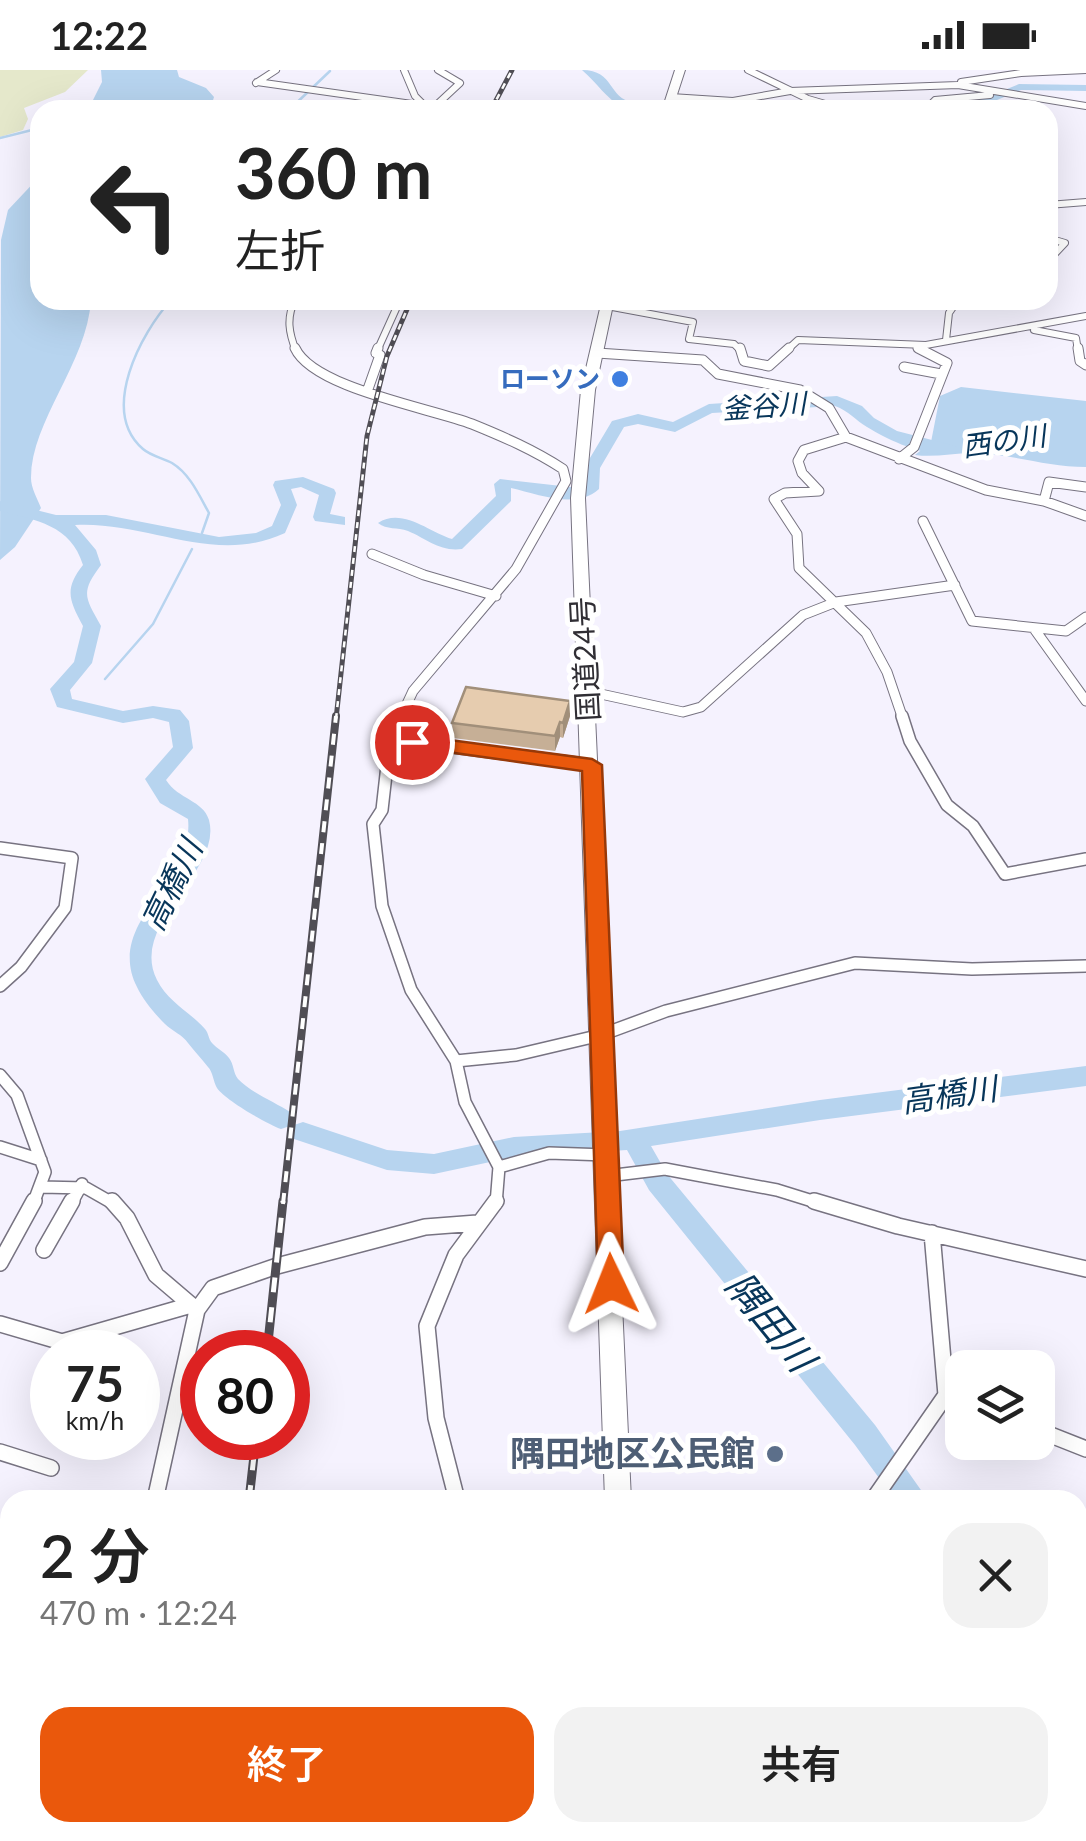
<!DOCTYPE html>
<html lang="ja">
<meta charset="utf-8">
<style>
:root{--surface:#fff;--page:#f2f2f2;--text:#222;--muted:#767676;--accent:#ea580c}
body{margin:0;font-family:Lato,"Noto Sans JP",sans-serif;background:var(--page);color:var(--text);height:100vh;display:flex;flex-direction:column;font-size:38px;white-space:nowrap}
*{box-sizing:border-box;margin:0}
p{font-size:32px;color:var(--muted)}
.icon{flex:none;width:55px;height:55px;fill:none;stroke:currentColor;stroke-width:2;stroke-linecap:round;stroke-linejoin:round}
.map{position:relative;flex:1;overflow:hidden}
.details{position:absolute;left:0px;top:1420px;width:1088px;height:352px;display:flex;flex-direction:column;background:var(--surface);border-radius:30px 30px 0 0;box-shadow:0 10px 40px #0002}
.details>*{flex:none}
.hud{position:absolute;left:30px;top:30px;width:1028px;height:210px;border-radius:30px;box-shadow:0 10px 40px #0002;background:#fff;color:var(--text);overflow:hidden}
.fabs{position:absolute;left:945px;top:1280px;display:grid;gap:20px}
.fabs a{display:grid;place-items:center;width:110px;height:110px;border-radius:20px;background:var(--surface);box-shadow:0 10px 40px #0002;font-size:50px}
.speed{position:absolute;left:30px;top:1260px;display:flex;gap:20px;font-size:50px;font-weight:700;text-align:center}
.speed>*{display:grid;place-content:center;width:130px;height:130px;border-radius:50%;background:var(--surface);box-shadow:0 10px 40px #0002;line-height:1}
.speed small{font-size:25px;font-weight:400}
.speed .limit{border:15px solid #d22;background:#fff;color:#111}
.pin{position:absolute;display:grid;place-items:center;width:85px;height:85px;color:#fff;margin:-42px;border:5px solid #fff;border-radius:50%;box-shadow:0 2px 10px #0007}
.me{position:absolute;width:110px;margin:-55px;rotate:358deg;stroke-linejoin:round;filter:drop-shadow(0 0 8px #0008)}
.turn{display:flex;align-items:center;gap:35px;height:210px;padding:0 40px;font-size:45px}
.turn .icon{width:130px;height:130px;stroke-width:2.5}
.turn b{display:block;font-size:70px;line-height:85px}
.round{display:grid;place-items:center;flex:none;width:105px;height:105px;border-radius:30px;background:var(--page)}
.summary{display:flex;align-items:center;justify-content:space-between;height:170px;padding:0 40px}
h1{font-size:60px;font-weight:600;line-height:75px}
.cta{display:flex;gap:20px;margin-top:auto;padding:20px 40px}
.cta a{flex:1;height:115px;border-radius:30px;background:var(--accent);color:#fff;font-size:40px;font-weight:600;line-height:115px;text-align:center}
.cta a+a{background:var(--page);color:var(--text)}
.status{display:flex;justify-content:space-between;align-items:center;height:70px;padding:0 50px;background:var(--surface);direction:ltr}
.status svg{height:28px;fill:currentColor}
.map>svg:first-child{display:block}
.green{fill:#e5e8cb}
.water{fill:#b7d4ef}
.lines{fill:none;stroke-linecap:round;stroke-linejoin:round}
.stream{stroke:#b7d4ef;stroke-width:2.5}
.river{fill:#b7d4ef;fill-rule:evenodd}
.minor-far3-casing{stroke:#777381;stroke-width:8}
.minor-far2-casing{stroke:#777381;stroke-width:11}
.minor-far1-casing{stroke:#777381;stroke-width:14}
.minor-casing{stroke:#777381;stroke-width:18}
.trunk-casing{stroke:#777381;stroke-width:2}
.minor-far3{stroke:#fff;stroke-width:6}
.minor-far2{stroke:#fff;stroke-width:9}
.minor-far1{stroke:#fff;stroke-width:11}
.minor{stroke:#fff;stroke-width:15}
.trunk{fill:#fff;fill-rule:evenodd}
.rail-far2-casing{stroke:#504e55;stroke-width:5}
.rail-far1-casing{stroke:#504e55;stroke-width:8}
.rail-casing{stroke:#504e55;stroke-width:9}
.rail-far2{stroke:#fff;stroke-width:2.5;stroke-dasharray:6;stroke-linecap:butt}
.rail-far1{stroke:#fff;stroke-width:4;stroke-dasharray:11;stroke-linecap:butt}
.rail{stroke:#fff;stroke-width:5;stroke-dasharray:15;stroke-linecap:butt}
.wall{fill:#c6af96}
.shaded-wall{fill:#a18f7a}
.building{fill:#e6ccaf;stroke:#a18f7a;stroke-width:2.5}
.route{fill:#ea580c;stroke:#983908;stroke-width:2.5}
.shop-dot{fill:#3f7fe0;stroke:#fff;stroke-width:4}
.service-dot{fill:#5c6f8a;stroke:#fff;stroke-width:4}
.labels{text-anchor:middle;stroke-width:10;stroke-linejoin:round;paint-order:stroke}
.far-shop-label{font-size:25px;font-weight:bold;fill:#366cbe;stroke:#fff;text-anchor:end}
.far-water-label{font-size:28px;font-style:italic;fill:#08365a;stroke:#fff}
.street-label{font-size:30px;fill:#302e34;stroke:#fff}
.water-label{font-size:32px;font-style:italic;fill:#08365a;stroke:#fff}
.near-service-label{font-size:35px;font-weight:bold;fill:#4e5e75;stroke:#fff;text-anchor:end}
.near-water-label{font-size:38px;font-style:italic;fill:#08365a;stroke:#fff}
</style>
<div class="status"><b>12:22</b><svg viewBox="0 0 49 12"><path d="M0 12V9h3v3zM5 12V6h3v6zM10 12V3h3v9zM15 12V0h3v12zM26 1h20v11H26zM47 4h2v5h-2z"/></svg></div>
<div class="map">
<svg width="1086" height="1771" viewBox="0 0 1086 1771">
<rect width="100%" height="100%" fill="#f5f2fe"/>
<path class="green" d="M0,0H88L65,22L24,38L28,49L23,60L0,67Z"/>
<path class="water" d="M101,0H177L179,7L206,18L214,27L210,40H88L102,12Z
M40,106V230H91C87,293 31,351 31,408C31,418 37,428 41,438L15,477L0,490L1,170L8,140Z
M961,317L1086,331V397C1048,397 1014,385 977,383C956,382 936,388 915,385L931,372L940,326Z"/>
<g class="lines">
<path class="stream" d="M289,40L330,1
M0,68L40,58
M171,230C141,263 99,341 143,379C151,386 163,388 172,393C190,404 199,425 209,443L202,463
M105,609L153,554L192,479"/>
<path class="river" d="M582,0C615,0 608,29 633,32C665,36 701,24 730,40L623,38C606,28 597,13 582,0Z
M1019,14L1086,15V21L1021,20L997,30L939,35L936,40H924L931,30L995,24Z
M860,36H894L900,40H854Z
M837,326L862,336L874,348L897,361L963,378C939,395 890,371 867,357C855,350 849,341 835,336L712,343L675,362L638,354L624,357L600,398L599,419C576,440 538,424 511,418V431L462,479C440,482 427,469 408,461C397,457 387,460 378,453C402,437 429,462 452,469L496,426L494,414L500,409L579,418L583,417L584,398L612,351L638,344L673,352L709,334Z
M303,407L334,419L336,423L330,444L345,447V455L315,451L313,447L319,425L301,417L291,419L297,435L285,463C214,496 148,451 75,455L96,480L101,495C80,523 85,527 101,556L92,593L70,620L72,629L123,641L153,636L180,640L189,651L193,678L166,710C179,730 203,730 209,750C223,802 128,853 157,910C168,932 190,942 205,959C209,964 208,968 212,973C217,979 225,982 229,988C234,994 233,1003 238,1009C250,1022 275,1032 290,1042L293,1049L290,1056L281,1059C267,1054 225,1030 217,1018C213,1011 213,1002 208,997C201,988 195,982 188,973C183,965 172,961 165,954C155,944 143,930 137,917C104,852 195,811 188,749L160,733L145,709L173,677L169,652L153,648L123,653L57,637L50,619L74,592L83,556C69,530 64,519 83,495C71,455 36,450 0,441V431L56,445H106L219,467L256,463L272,456L281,435L273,415L275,411Z
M1086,996V1016L820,1050L651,1076L667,1104L875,1355L928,1430H895L855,1375L649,1120L627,1080L514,1087L434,1104L387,1100L294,1069L291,1062L294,1055L303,1052L387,1080L434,1084L514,1067L620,1061L820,1030Z
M1016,1762H1050L1052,1771H1018Z"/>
<defs>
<path id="minor-far3" d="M404,0L415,26L427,38
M748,0L808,29L846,40L886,34L917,40
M257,12L426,36
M961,12L1021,3L1086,0
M256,13L276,0
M671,27L733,31L790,21L958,15L1086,36
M668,38L720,40
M431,40L460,13L438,0
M925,40L935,30L990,25
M1048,135L1086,132
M1048,168L1065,173L1048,191
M295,230C286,248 289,263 296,281
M607,236L693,252L689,269L734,274L741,281
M1034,260L1076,268L1078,281
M946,270L949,243L958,230
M918,278L923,281
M377,281L400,230
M786,281L798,270L926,275L1086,246"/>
<path id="minor-far2" d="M295,278C313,318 430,338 472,354C504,367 534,380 563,399L566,411L516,499L413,621L400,649
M740,278L744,291L769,296L789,278
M1078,278L1080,291L1086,295
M597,283L703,290L718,304L800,320L829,338L846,367
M904,297L941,304
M368,319L380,285L376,283L378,278
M899,389L914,377L947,293L918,278
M1044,431L1049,412L1086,417
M923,451L972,551L1066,561L1086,547
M372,484L424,505L496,526
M1035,560L1086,631
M587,621L683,642L701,637L803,545L836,532L955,515
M903,649L887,602L866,563L799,498L797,464L774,429L785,423L819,421L802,403L798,391L804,380L846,367L986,420L1044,431L1086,446"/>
<path id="minor-far1" d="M401,646L390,669L382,740L373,754L382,836L411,920L456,991L465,1032L499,1097L496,1134
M902,646L910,671L947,735L973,756L1005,804L1086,789
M390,669L591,695
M0,778L72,788L65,838L21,897L0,916
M456,991L516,985L601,965L666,941L855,893L972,899L1086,896
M0,1005L17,1025L45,1102L33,1134
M0,1077L41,1090
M499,1097L549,1083L606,1085
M607,1106L665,1099L777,1120L822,1134
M41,1117L86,1118L114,1134
M71,1134L82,1114"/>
<path id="minor" d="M112,1131L127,1148L156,1205L197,1240
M814,1131L898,1156L1086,1199
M44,1180L72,1131
M0,1193L34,1131
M0,1254L62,1272L191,1235
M1038,1360L1086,1379
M0,1382L51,1398
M155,1430L197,1240L213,1218L277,1196L425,1157L477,1153
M457,1430L436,1348L427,1256L456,1185L496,1131
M873,1430L946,1325L932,1163
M0,1519L10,1523
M1013,1762L1015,1771
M18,1771L22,1762
M262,1771L263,1762
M404,1771L407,1762"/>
<path id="trunk" d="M675,0H685L672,40H662Z
M602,230H614L595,320L585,428L631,1430H605L571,428L581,320Z
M614,1762H644V1771H614Z"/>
</defs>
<use href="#minor-far3" class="minor-far3-casing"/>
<use href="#minor-far2" class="minor-far2-casing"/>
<use href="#minor-far1" class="minor-far1-casing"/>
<use href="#minor" class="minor-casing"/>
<use href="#trunk" class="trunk-casing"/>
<use href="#minor-far3" class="minor-far3"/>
<use href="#minor-far2" class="minor-far2"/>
<use href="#minor-far1" class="minor-far1"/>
<use href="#minor" class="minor"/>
<use href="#trunk" class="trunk"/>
<defs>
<path id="rail-far2" d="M491,40L512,0
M336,649L367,366L387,286L411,230"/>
<path id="rail-far1" d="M283,1134L336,646"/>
<path id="rail" d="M267,1282L283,1131
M249,1430L256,1368
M208,1771L209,1762"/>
</defs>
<use href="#rail-far2" class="rail-far2-casing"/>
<use href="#rail-far1" class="rail-far1-casing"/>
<use href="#rail" class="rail-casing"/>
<use href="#rail-far2" class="rail-far2"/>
<use href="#rail-far1" class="rail-far1"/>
<use href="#rail" class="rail"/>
</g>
<path class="wall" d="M570,631V646L563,668L560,667L555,681L453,668L452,653Z"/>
<path class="shaded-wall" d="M570,631V646L563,668V653Z
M560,652V667L555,681V666Z"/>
<path class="building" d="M466,617L570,631L563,653L560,652L555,666L452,653Z"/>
<path class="route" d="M412,665L592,689L602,695L624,1214L621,1223L611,1226L601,1223L598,1214L582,701L405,676L403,672Z"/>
<circle class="shop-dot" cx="620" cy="309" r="10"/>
<circle class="service-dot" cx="775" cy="1384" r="10"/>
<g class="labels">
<g class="far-shop-label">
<text x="600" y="318">ローソン</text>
</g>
<g class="far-water-label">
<text transform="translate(764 336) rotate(-4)" y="10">釜谷川</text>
<text transform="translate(1004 371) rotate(-8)" y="10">西の川</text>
</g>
<g class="street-label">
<text transform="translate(586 589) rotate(-93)" y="10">国道24号</text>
</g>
<g class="water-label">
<text transform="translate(172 815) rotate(-64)" y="11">高橋川</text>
<text transform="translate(949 1025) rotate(-8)" y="11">高橋川</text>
</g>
<g class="near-service-label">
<text x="755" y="1396">隅田地区公民館</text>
</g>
<g class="near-water-label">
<text transform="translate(770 1252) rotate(51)" y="13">隅田川</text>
</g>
</g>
</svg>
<div class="fabs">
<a><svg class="icon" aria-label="layers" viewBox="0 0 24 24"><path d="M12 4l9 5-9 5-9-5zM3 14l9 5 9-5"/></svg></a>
</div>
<div class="speed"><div>75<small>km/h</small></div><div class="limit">80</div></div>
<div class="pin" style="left:412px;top:672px;background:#d93025"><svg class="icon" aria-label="arrive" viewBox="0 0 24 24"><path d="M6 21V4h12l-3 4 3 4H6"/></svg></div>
<svg class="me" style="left:611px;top:1214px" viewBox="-20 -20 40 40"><path d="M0-17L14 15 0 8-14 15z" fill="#ea580c" stroke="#fff" stroke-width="4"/></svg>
<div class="hud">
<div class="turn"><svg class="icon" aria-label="left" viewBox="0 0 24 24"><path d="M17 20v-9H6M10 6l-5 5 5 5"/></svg><div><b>360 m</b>左折</div></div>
</div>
<section class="details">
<div class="summary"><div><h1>2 分</h1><p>470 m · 12:24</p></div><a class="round"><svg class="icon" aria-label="close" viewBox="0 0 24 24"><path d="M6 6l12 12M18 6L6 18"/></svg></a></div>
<div class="cta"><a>終了</a><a>共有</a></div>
</section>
</div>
